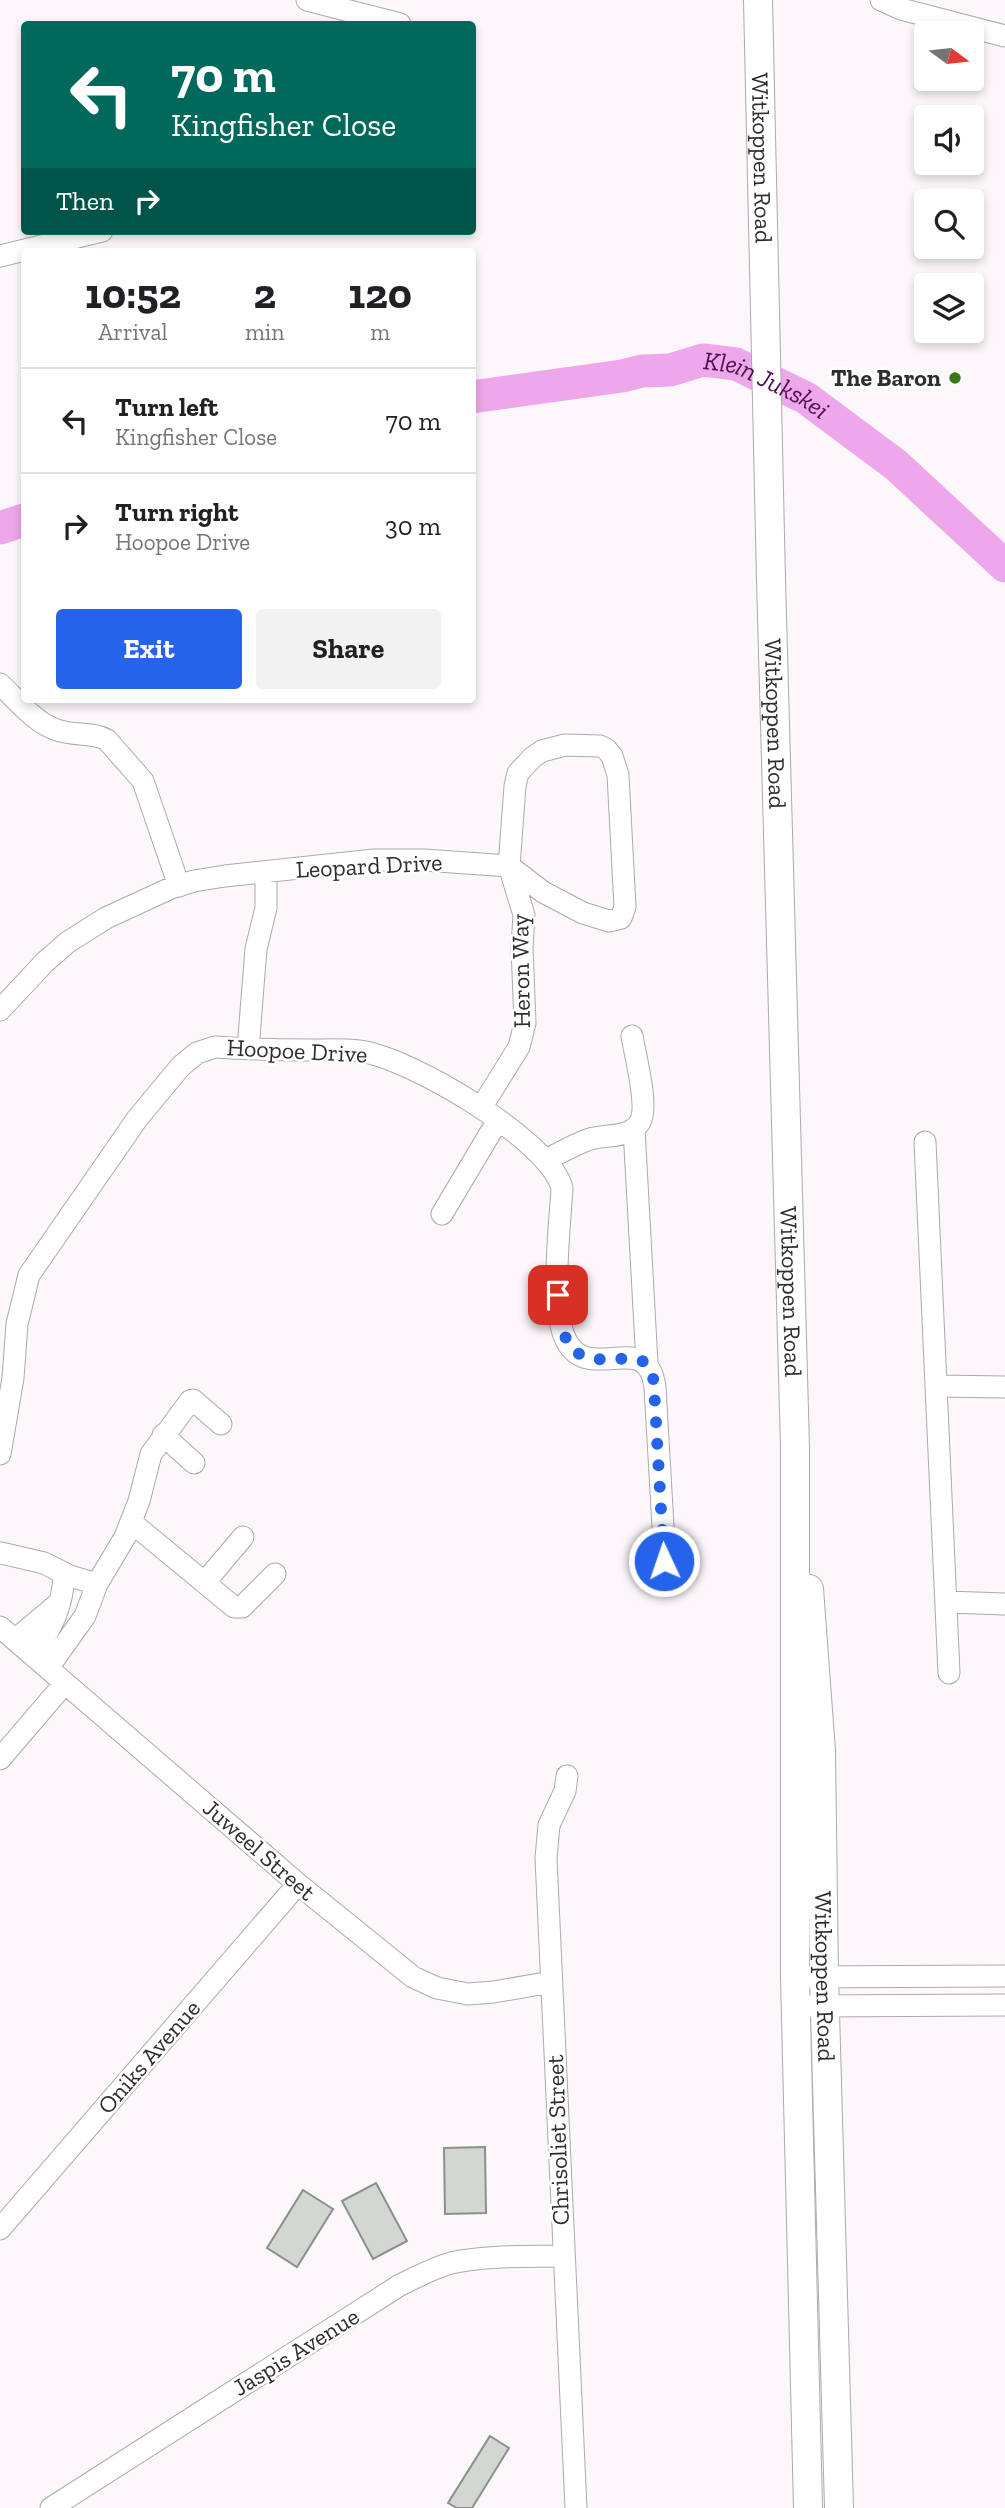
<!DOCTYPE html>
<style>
:root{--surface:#fff;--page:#f2f2f2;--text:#202124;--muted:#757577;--line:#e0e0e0;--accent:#2563eb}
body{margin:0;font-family:"Zilla Slab",serif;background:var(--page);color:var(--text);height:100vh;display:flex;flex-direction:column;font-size:26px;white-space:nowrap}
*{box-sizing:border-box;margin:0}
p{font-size:23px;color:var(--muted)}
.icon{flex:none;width:38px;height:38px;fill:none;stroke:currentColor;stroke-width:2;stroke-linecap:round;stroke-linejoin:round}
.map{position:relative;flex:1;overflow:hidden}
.details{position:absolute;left:21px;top:248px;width:455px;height:455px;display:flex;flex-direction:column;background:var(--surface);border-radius:7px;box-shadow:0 4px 10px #0003}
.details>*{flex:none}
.banner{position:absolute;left:21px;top:21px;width:455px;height:214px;border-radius:7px;box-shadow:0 4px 10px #0003;background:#00695c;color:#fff;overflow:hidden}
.needle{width:46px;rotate:105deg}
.fabs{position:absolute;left:914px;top:21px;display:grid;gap:14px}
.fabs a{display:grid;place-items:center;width:70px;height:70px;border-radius:7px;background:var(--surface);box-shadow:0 4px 10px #0003;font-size:35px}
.pin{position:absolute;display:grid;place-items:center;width:60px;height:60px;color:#fff;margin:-30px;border-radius:14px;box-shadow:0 4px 10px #0006}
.me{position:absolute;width:77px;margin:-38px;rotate:357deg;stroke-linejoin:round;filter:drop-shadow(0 0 5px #0008)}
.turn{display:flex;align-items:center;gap:24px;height:147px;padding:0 35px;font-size:32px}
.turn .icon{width:91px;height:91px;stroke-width:2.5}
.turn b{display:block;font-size:49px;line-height:60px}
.then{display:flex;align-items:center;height:66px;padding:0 35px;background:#0003;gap:14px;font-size:26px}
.eta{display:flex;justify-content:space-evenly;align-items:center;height:119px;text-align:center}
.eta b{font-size:42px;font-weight:700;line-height:49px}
.primary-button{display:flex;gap:14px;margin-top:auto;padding:14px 35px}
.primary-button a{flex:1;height:80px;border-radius:7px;background:var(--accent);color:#fff;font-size:28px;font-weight:700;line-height:80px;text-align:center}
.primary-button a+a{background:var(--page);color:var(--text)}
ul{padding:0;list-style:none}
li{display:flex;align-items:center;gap:21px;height:105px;padding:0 35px;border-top:2px solid var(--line)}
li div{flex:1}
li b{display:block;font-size:26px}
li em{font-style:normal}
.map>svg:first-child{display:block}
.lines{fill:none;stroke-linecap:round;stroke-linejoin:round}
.river{stroke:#eda7ea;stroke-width:33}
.building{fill:#d3d7d2;stroke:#8c8f8b;stroke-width:2}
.minor-casing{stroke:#aea9ad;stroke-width:23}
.major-casing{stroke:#aea9ad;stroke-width:30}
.minor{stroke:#fff;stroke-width:21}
.major{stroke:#fff;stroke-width:28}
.route{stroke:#2563eb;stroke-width:12;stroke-dasharray:0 21.6}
.poi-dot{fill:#367919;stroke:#fff;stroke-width:2.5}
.labels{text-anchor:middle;stroke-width:5;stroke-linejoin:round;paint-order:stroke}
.street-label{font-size:24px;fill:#2f2e2f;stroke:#fff}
.poi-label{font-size:24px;font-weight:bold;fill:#2f2e2f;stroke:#fff;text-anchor:end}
.water-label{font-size:26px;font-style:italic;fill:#4f114f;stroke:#fff}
</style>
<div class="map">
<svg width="1005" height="2508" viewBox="0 0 1005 2508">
<rect width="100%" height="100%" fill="#fcf7fb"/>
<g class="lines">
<g class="river">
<path id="s1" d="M472,397L622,376L642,371L670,370L703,360L736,364L806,398L896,465L1005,566"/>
<path d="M0,528L24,520"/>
</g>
</g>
<path class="building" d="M485,2147L486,2213L445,2214L444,2148Z
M376,2183L407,2241L373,2259L342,2201Z
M303,2190L333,2209L297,2267L267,2248Z
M490,2436L509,2448L472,2508H457L448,2503Z"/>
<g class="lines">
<defs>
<path id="minor" d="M307,0L400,24
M881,0L901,9L1005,36
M0,256L102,231
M0,684C17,700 35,723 57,730C73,736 93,732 107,740L143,781L179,886
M0,1010L45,962L68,942L106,918L171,888L194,881L225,876L374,860H424L509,866L543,892L583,913L609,921L621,918L625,907L618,775L612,756L606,749L600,746L565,745L542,751L533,757L518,773L515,786L509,866L524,915L522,947L525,1023L519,1047L481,1108
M248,1049L256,949L266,908V872
M634,1129L647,1363
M925,1142L949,1673
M546,1160C560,1153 575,1144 590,1139C606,1134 630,1139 640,1122C649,1106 635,1055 632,1036
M442,1214L498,1120
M937,1386L1005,1387
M163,1435L194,1463
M0,1454L13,1378L17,1324L29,1275L137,1119L181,1066L197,1053L215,1047C247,1049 279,1050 311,1050C327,1050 343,1049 359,1051C407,1056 550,1140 562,1188C560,1225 549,1311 567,1342C590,1384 647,1328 655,1387L665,1561
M131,1522L234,1607H242L275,1574
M1,1553L44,1563L70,1576L97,1584
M205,1582L243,1537
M947,1602L1005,1604
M0,1627L298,1884L413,1977L437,1988L468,1994L494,1992L551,1982
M16,1639L60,1602
M34,1655C52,1626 63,1607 64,1573
M48,1668L85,1616L97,1584L125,1537L139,1501L151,1454L190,1401L193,1400L221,1424
M0,1759L65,1683
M567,1776L565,1791L549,1825L546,1858L576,2508
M795,1977L1005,1976
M811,2006L1005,2005
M0,2229L298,1884
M51,2508L400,2285C417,2277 433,2268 451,2263C487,2255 526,2257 563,2256"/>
<g id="major">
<path id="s2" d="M758,0L771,580L795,1447V1977L808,2508"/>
<path id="s3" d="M809,1589L821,1751L824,1976L839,2508"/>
</g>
</defs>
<use href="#minor" class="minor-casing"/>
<use href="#major" class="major-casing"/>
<use href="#minor" class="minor"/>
<use href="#major" class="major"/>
</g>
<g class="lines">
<path class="route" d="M558,1295C561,1322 561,1356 596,1359C610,1360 625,1357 640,1360C652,1365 653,1374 654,1387L664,1561"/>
</g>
<circle class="poi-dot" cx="955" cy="378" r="7"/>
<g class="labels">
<g class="street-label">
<text dy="8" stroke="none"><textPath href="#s2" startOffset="158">Witkoppen Road</textPath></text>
<text dy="8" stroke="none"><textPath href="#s2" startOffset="724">Witkoppen Road</textPath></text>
<text transform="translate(369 866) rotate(-3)" y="8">Leopard Drive</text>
<text transform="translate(521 971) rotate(-91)" y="8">Heron Way</text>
<text transform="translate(297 1051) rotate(3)" y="8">Hoopoe Drive</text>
<text dy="8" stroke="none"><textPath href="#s2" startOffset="1292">Witkoppen Road</textPath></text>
<text transform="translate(259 1850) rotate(41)" y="8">Juweel Street</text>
<text dy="8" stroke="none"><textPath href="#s3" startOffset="388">Witkoppen Road</textPath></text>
<text transform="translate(149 2057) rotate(-49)" y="8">Oniks Avenue</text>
<text transform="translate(558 2140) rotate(-92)" y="8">Chrisoliet Street</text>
<text transform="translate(296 2352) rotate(-32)" y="8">Jaspis Avenue</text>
</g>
<g class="poi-label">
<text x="941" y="386">The Baron</text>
</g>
<g class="water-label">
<text dy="9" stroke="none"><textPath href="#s1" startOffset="303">Klein Jukskei</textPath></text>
</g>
</g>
</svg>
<div class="fabs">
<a><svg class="needle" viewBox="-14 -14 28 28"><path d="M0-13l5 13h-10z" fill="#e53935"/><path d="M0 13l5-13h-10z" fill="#757577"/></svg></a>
<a><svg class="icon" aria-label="sound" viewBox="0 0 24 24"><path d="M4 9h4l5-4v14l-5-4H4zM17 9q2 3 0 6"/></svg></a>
<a><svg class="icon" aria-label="search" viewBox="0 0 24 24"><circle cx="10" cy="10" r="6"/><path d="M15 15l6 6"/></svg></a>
<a><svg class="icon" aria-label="layers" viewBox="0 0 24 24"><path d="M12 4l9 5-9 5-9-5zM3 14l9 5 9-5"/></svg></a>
</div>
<div class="pin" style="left:558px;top:1295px;background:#d93025"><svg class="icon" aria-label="arrive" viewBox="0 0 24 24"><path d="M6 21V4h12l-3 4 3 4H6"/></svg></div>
<svg class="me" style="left:664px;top:1561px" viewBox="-20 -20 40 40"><circle r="17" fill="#2563eb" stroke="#fff" stroke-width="3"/><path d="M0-11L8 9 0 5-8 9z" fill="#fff"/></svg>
<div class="banner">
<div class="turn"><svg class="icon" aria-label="left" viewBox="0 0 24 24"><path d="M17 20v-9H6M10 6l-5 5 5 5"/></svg><div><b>70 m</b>Kingfisher Close</div></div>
<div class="then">Then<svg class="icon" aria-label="right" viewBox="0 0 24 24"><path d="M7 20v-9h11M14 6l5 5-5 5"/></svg></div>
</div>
<section class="details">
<div class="eta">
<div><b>10:52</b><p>Arrival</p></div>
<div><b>2</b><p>min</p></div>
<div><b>120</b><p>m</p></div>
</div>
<ul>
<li><svg class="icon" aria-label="left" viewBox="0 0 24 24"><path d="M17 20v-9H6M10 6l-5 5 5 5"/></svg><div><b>Turn left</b><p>Kingfisher Close</p></div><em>70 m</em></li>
<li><svg class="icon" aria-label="right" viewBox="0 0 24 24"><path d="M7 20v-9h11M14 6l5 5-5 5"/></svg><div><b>Turn right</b><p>Hoopoe Drive</p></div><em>30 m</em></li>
</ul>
<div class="primary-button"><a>Exit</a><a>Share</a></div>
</section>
</div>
